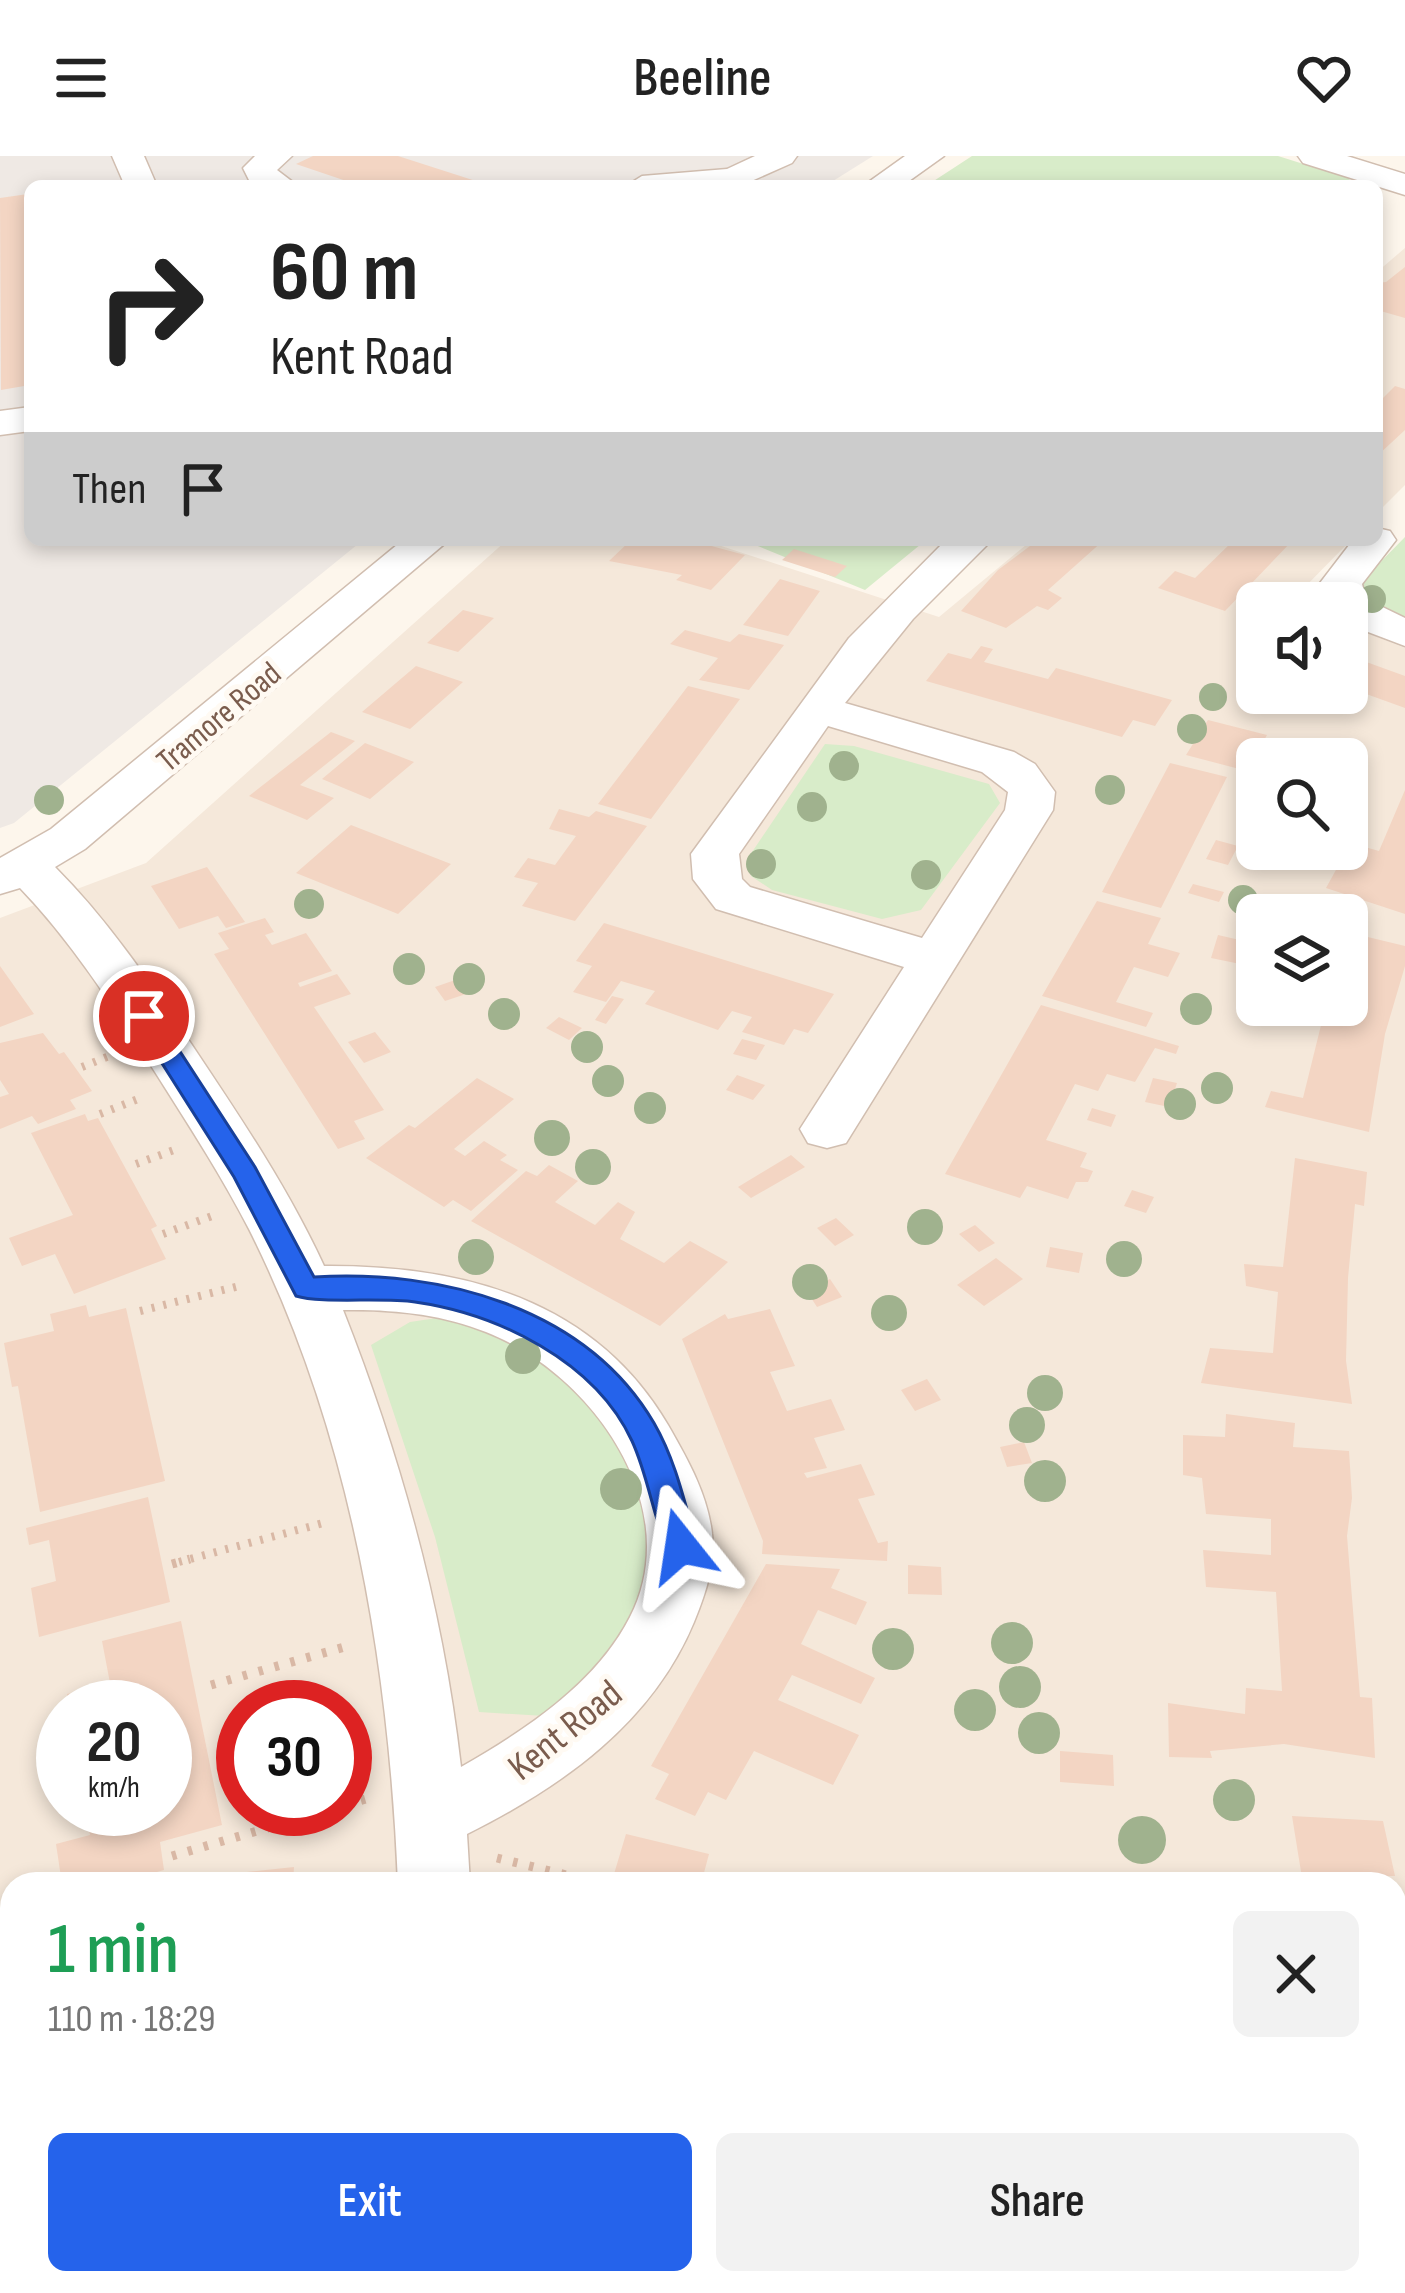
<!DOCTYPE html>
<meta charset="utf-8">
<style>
:root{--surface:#fff;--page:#f2f2f2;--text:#222;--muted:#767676;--accent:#2563eb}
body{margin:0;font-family:"Sofia Sans Condensed",sans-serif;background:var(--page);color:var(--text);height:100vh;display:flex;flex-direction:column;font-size:45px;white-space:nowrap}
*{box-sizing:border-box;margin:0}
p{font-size:39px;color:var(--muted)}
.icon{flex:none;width:66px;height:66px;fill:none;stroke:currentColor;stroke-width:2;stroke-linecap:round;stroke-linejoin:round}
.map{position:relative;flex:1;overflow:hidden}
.panel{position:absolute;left:0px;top:1716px;width:1407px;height:423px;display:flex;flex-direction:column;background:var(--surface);border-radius:36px 36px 0 0;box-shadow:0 6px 18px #0003}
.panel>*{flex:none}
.banner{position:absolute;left:24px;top:24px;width:1359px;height:366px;border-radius:18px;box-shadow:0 6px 18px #0003;background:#fff;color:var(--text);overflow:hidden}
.controls{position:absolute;left:1236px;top:426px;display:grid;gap:24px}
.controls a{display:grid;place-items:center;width:132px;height:132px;border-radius:18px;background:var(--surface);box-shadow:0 6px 18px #0003;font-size:60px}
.speed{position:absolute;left:36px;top:1524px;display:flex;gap:24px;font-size:60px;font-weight:700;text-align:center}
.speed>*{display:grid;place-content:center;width:156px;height:156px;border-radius:50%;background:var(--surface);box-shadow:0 6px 18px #0003;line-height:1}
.speed small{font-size:30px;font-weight:400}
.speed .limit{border:18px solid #d22;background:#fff;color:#111}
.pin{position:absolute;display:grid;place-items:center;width:102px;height:102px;color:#fff;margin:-51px;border:6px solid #fff;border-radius:50%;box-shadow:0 3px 12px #0007}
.me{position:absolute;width:132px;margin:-66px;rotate:345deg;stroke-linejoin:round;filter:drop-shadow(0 0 9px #0008)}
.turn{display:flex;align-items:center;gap:42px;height:252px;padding:0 48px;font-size:54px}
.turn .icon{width:156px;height:156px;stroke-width:2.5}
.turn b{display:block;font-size:84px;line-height:102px}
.then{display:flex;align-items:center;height:114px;padding:0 48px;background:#0003;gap:24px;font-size:45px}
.round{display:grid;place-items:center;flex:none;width:126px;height:126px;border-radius:18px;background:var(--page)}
.headline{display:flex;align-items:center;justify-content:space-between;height:204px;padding:0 48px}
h1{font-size:72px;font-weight:600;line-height:90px;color:#1e9e55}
.action{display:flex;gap:24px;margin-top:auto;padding:24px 48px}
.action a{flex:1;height:138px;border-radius:18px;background:var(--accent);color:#fff;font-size:48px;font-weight:600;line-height:138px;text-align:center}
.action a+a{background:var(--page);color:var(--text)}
header{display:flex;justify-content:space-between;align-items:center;height:156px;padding:0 48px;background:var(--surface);font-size:54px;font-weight:600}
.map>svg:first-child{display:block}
.residential{fill:#f5e8da;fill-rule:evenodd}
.industrial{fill:#efe9e4}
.green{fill:#d8ecc9}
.building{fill:#f3d5c3}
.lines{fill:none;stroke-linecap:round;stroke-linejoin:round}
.minor-casing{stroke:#d1beb0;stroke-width:3}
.path-far1{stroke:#d9b8a5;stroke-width:8;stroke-dasharray:3 9;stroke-linecap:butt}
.path{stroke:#d9b8a5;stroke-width:9;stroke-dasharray:4.5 12;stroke-linecap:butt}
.minor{fill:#fff;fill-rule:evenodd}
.tree{fill:#a0b28e}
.route{fill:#2563eb;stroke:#184099;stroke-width:3}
.labels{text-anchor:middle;stroke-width:10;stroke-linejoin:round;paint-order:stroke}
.far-street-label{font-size:33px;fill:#7a5c4d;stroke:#fffaf3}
.street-label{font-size:39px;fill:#7a5c4d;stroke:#fffaf3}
</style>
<header><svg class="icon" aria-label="menu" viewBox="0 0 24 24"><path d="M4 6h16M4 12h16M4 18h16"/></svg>Beeline<svg class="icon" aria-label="heart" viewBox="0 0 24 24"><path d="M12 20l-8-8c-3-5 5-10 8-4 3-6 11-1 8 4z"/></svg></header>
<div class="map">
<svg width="1405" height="2137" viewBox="0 0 1405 2137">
<rect width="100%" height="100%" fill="#fdf6ec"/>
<path class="residential" d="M1405,92V329L1377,357V116Z
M507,384H703L939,461L1032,384H1351L1300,436L1302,447H1257V537H1347V469L1405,492V2137H0V762L146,707ZM1257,603H1347V693H1257ZM1257,759H1347V849H1257ZM63,1551H165V1653H63ZM243,1551H345V1653H243ZM12,1728H1395V2127H12Z"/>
<path class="industrial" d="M0,0H873L825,30H30V384H363L14,667L0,672Z"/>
<path class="green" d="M972,0H1278L1348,22L1356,30H926Z
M1405,381V467L1364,438L1361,426Z
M743,384H926L865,434Z
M825,588L854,590L989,628L1000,647L921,754L882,763L772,734L751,720L748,702Z
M437,1162C557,1162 683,1325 642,1442C622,1498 589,1525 545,1560L479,1556L435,1381L371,1189L410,1166Z"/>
<path class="building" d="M313,0H398L482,27L361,30L296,8Z
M28,38L30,229L1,234L0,42Z
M1405,111V162L1377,154V127L1386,126Z
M1395,230L1405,233V274L1377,300V248Z
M631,384H689L745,399L711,434L676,424L682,419L609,405Z
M1038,384H1104L1048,434L1062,442L1048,454L1037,450L1006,472L961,455L998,414Z
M1234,384H1293L1225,455L1158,432L1175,415L1195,422Z
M794,393L847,410L835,421L782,404Z
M780,423L820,435L788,480L743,469Z
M463,454L494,462L458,496L427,487Z
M685,474L730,486L739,478L784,489L749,534L699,524L718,502L670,488Z
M981,490L993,493L984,506L1048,523L1056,512L1172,544L1155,570L1133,564L1122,581L926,525L948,497L971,503Z
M1347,499L1405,520V552L1347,531Z
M416,510L463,526L410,573L362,556Z
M688,530L740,543L651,663L598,648Z
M1208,564L1267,579L1247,615L1186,599Z
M331,576L355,585L300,629L334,642L307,664L249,640Z
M365,587L414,606L370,643L322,623Z
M1170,607L1227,621L1161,752L1102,736Z
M1405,634V758L1326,732L1337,712L1318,707L1322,693H1347V686L1379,695Z
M559,653L589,661L596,655L647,670L575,765L522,750L538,727L514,721L528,702L555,709L576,680L549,673Z
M351,669L451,708L398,758L296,717Z
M1216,684L1238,690L1228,709L1206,703Z
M207,711L245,766L226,772L218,760L179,773L151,730Z
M1193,728L1224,736L1219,746L1188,737Z
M1097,745L1161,762L1148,788L1180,797L1168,821L1134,811L1116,846L1153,857L1146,871L1042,840Z
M265,762L274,776L265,779L272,789L306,777L332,815L298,827L300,831L337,818L351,838L314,851L384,954L354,965L365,983L338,993L214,798L229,793L218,777Z
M604,767L686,792L834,838L808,877L794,873L784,889L742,876L752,861L732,855L718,874L645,848L655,835L621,825L606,846L573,836L592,810L576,805Z
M1347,776L1405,790V810L1385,878L1369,976L1265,951L1271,935L1303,942L1326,849H1347Z
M1218,779L1257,788L1250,810L1211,802Z
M0,810L34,858L0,871Z
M458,823L469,837L445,845L435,831Z
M612,840L624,843L606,868L595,864Z
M1041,849L1179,890L1176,898L1155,892L1135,926L1107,918L1098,935L1075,928L1046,984L1087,997L1080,1011L1093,1015L1088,1026H1076L1068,1043L1027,1030L1020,1042L945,1018Z
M559,861L582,872L569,884L546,872Z
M375,876L391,896L364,907L348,886Z
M43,877L59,898L64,896L92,935L70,944L76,953L38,968L32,960L0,973V941L9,938L0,924V887Z
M742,883L765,889L756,904L733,898Z
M737,919L765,929L753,944L726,934Z
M477,922L514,943L454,993L465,1000L484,985L507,999L500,1004L518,1014L471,1055L453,1044L444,1051L366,1002L409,969L415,972Z
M1153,922L1177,927L1169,951L1145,946Z
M1092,952L1116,959L1111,971L1087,964Z
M85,958L88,965L98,962L157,1070L151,1073L166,1103L74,1138L55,1098L22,1110L9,1082L73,1059L31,977Z
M791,999L805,1011L751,1042L738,1031Z
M1295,1002L1367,1016L1364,1050L1355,1048L1348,1122L1346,1205L1352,1248L1201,1227L1210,1192L1273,1197L1278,1136L1246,1130L1244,1108L1283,1111Z
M549,1009L578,1025L555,1046L595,1069L618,1046L635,1056L620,1083L664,1107L690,1085L728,1106L660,1170L471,1065L526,1015L537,1020Z
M1132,1034L1154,1041L1146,1057L1124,1050Z
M836,1062L854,1079L835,1090L817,1072Z
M975,1069L995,1087L979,1096L959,1078Z
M1050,1091L1083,1097L1079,1117L1046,1111Z
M996,1102L1023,1123L984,1150L957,1129Z
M830,1123L842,1141L817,1151L806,1134Z
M86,1149L89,1161L126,1152L165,1325L40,1356L18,1230L12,1231L4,1187L54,1175L50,1158Z
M770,1153L795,1210L770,1216L787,1255L831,1243L845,1274L814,1282L827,1312L804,1317L807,1322L861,1308L875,1339L858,1343L878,1387L888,1385L887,1405L762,1398L763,1385L682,1183L725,1158L728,1163Z
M927,1223L941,1244L915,1255L901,1234Z
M1226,1258L1295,1267L1293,1291L1349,1295L1352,1342L1347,1380L1360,1541L1372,1542L1375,1602L1284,1588L1210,1595L1212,1602L1169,1601L1168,1547L1245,1558L1246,1532L1282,1535L1276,1436L1206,1431L1203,1394L1271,1399V1363L1206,1358L1202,1322L1183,1319V1279L1225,1281Z
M1024,1286L1032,1307L1007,1311L1000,1291Z
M148,1341L170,1446L39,1481L31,1432L56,1425L49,1384L29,1389L26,1372Z
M766,1408L840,1413L831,1432L867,1446L856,1469L818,1454L801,1488L875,1522L861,1548L792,1519L778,1544L859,1579L833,1629L754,1595L726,1644L708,1636L695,1660L655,1643L669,1618L651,1610Z
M908,1409L941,1411L942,1439L908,1438Z
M181,1465L222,1669L160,1686L164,1714L115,1728H62L56,1688L90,1679L85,1653H165V1551H69L67,1538L110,1527L102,1485Z
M1060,1595L1113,1599L1114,1630L1060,1626Z
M1292,1660L1383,1665L1395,1720H1387L1389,1728H1303Z
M626,1678L709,1698L701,1728H611Z
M294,1711L293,1728H162V1725Z
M1395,1764L1405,1800V2062H1395Z
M158,2127H290V2137H199V2131L157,2136Z
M599,2127H691L692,2137H600Z
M883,2127H933L928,2137H876Z
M1312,2127H1394L1405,2137H1307Z"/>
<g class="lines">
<defs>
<path id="minor" d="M112,0H144L157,30H125Z
M255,0H292L277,14L298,30L250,26L243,12Z
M755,0H797L792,7L740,30H626L642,20L727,13Z
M905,0H944L902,30H863Z
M1298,0H1347L1405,18V39L1303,7Z
M30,251V275L0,279V255Z
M1377,372L1390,375L1396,384L1362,428L1366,443L1405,462V490L1347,468V447H1325L1320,427L1353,384H1377Z
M403,384H449L85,693L55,711C110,766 153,831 196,895C242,964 289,1034 324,1110C462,1109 594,1143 668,1269C687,1302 708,1339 712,1378C716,1408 705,1439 694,1466C652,1567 563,1630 467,1678L470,1728H398C389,1506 350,1274 249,1073C221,1019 188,968 155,916C114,852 73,787 20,732L0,738V702L51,673ZM343,1154C391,1153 442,1158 486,1176C591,1217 687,1350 630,1461C596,1528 524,1575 461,1611C443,1453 401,1301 343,1154Z
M946,384H992L913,463L845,547L1014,596L1035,608L1055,636L1053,654L846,987L827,992L808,987L800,973L904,811L716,753L693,723L691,698L849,482ZM828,570L982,616L1008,636L1005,654L922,782L750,731L742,723L739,698Z
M404,2127H486V2137H404Z"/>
</defs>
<use href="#minor" class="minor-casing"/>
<path class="path-far1" d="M82,911L114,898
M100,958L143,941
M136,1008L174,994
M163,1078L212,1060
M140,1155L243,1129
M179,1406L327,1366"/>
<path class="path" d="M172,1408L190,1403
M211,1529L348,1490
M345,1649L369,1642
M172,1700L332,1653
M497,1702L595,1726
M321,2132L367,2127"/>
<use href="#minor" class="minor"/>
</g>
<g class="tree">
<circle cx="1372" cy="443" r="14"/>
<circle cx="1213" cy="541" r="14"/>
<circle cx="1192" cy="573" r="15"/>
<circle cx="844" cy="610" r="15"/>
<circle cx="1110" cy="634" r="15"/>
<circle cx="49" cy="644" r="15"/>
<circle cx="812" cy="651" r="15"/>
<circle cx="761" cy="708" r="15"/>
<circle cx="926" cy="719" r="15"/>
<circle cx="1243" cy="744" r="15"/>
<circle cx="309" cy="748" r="15"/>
<circle cx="409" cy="813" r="16"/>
<circle cx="469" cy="823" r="16"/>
<circle cx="1196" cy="853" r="16"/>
<circle cx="504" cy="858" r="16"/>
<circle cx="587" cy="891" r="16"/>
<circle cx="608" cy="925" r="16"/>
<circle cx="1217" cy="932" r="16"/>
<circle cx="1180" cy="948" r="16"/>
<circle cx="650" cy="952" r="16"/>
<circle cx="552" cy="982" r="18"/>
<circle cx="593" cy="1011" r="18"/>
<circle cx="925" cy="1071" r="18"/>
<circle cx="476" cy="1101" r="18"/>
<circle cx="1124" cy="1103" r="18"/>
<circle cx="810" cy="1126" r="18"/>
<circle cx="889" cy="1157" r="18"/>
<circle cx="523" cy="1200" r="18"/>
<circle cx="1045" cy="1237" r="18"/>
<circle cx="1027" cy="1269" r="18"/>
<circle cx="1045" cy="1325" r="21"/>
<circle cx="621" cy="1333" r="21"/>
<circle cx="1012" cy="1487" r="21"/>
<circle cx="893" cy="1493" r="21"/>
<circle cx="1020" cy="1531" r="21"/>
<circle cx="975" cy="1554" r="21"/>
<circle cx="1039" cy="1577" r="21"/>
<circle cx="1234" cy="1644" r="21"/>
<circle cx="1142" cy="1684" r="24"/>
</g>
<path class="route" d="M144,852L153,854L255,1011L314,1121C440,1113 586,1151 654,1267C676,1305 685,1348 697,1390L692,1399L681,1402L670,1399C653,1363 649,1322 632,1285C595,1205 498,1158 415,1146C382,1141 321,1148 296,1140L234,1021L132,860Z"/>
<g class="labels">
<g class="far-street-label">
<text transform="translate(218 560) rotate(-40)" y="12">Tramore Road</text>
</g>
<g class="street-label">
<text transform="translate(564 1573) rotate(-39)" y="14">Kent Road</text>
</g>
</g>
</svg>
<div class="controls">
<a><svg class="icon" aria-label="sound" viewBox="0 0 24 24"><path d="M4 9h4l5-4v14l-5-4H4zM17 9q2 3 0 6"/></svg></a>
<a><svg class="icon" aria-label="search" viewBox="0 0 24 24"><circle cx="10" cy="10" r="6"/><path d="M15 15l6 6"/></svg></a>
<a><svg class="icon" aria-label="layers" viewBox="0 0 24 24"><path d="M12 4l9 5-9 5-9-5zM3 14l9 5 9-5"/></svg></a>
</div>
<div class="speed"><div>20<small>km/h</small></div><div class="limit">30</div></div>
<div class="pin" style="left:144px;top:860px;background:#d93025"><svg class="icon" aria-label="arrive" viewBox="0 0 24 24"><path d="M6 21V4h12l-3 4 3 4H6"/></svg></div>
<svg class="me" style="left:681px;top:1390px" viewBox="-20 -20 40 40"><path d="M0-17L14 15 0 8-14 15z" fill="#2563eb" stroke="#fff" stroke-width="4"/></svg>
<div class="banner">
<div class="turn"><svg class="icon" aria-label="right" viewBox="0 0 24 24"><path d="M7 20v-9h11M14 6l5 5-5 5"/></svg><div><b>60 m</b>Kent Road</div></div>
<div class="then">Then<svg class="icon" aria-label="arrive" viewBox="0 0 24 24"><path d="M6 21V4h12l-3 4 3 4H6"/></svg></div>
</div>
<section class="panel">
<div class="headline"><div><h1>1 min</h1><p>110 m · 18:29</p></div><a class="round"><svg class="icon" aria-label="close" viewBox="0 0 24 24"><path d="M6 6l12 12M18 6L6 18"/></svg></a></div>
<div class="action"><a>Exit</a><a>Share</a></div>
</section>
</div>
